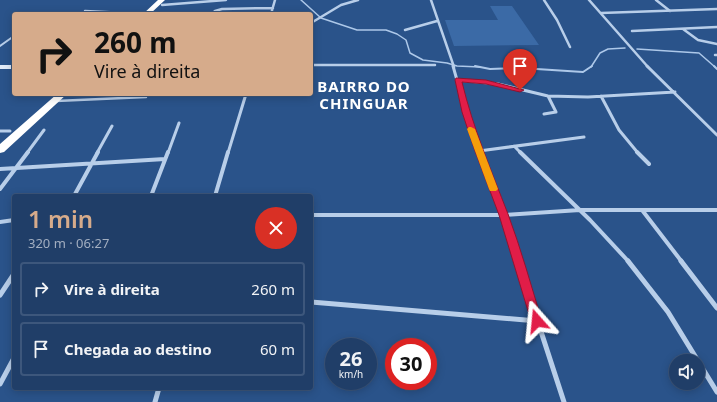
<!DOCTYPE html>
<html lang="pt">
<meta charset="utf-8">
<style>
:root{--surface:#203e68;--page:#2d4971;--text:#f1f3f6;--muted:#a2aec0;--line:#3d577c;--accent:#d6ab8b}
body{margin:0;font-family:"Noto Sans",sans-serif;background:var(--page);color:var(--text);height:100vh;display:flex;flex-direction:column;font-size:15px;white-space:nowrap}
*{box-sizing:border-box;margin:0}
p{font-size:13px;color:var(--muted)}
.icon{flex:none;width:22px;height:22px;fill:none;stroke:currentColor;stroke-width:2;stroke-linecap:round;stroke-linejoin:round}
.map{position:relative;flex:1;overflow:hidden}
.side{position:absolute;left:12px;top:194px;width:301px;height:196px;display:flex;flex-direction:column;background:var(--surface);border-radius:4px;box-shadow:0 2px 10px #0003,0 0 0 1px var(--line)}
.side>*{flex:none}
.guide{position:absolute;left:12px;top:12px;width:301px;height:84px;border-radius:4px;box-shadow:0 2px 10px #0003,0 0 0 1px var(--line);background:#d6ab8b;color:#111;overflow:hidden}
.fabs{position:absolute;left:669px;top:354px;display:grid;gap:8px}
.fabs a{display:grid;place-items:center;width:36px;height:36px;border-radius:50%;background:var(--surface);box-shadow:0 2px 10px #0003,0 0 0 1px var(--line);font-size:20px}
.speed{position:absolute;left:325px;top:338px;display:flex;gap:8px;font-size:20px;font-weight:700;text-align:center}
.speed>*{display:grid;place-content:center;width:52px;height:52px;border-radius:50%;background:var(--surface);box-shadow:0 2px 10px #0003,0 0 0 1px var(--line);line-height:1}
.speed small{font-size:10px;font-weight:400}
.speed .limit{border:6px solid #d22;background:#fff;color:#111}
.pin{position:absolute;display:grid;place-items:center;width:34px;height:34px;color:#fff;margin:-41px -17px;border-radius:50% 50% 50% 0;rotate:-45deg;box-shadow:0 0 4px #0007}
.pin .icon{rotate:45deg}
.me{position:absolute;width:44px;margin:-22px;rotate:342deg;stroke-linejoin:round;filter:drop-shadow(0 0 3px #0008)}
.turn{display:flex;align-items:center;gap:14px;height:84px;padding:0 16px;font-size:18px}
.turn .icon{width:52px;height:52px;stroke-width:2.5}
.turn b{display:block;font-size:28px;line-height:34px}
.round{display:grid;place-items:center;flex:none;width:42px;height:42px;border-radius:21px;background:var(--page)}
.headline{display:flex;align-items:center;justify-content:space-between;height:68px;padding:0 16px}
h1{font-size:24px;font-weight:600;line-height:30px;color:var(--accent)}
ul{padding:0;list-style:none}
li{display:flex;align-items:center;gap:12px;height:54px;margin:0 8px 6px;padding:0 8px;border:2px solid var(--line);border-radius:4px}
li div{flex:1}
li b{display:block;font-size:15px}
li em{font-style:normal}
.map>svg:first-child{display:block}
.lines{fill:none;stroke-linecap:round;stroke-linejoin:round}
.stream-far1{stroke:#adc8e9;stroke-width:1.5}
.stream{stroke:#adc8e9;stroke-width:2}
.building{fill:#3b6aa6}
.lane-far1{stroke:#b8cee9;stroke-width:2}
.lane{stroke:#b8cee9;stroke-width:2.5}
.street-far3{stroke:#b8cee9;stroke-width:2.5}
.street-far2{stroke:#b8cee9;stroke-width:3}
.street-far1{stroke:#b8cee9;stroke-width:4}
.street{stroke:#b8cee9;stroke-width:5}
.secondary{fill:#e2ebf8;fill-rule:evenodd}
.highway{fill:#fff;fill-rule:evenodd}
.route{fill:#e11d48;stroke:#92132f}
.slow{fill:#f59e0b}
.labels{text-anchor:middle;stroke-width:4;stroke-linejoin:round;paint-order:stroke}
.far-district-label{font-size:15px;font-weight:bold;letter-spacing:1px;fill:#fff;stroke:#2a538a}
</style>
<div class="map">
<svg width="717" height="402" viewBox="0 0 717 402">
<rect width="100%" height="100%" fill="#2a538a"/>
<g class="lines">
<path class="stream-far1" d="M301,0L321,18L357,30H386L397,34L406,40L410,53L423,60L447,63L457,66L480,67
M637,49L699,53L715,67
M591,67L600,53L608,49L625,48"/>
<path class="stream" d="M475,66L490,69L521,68L583,72L592,66
M714,66L717,69"/>
</g>
<path class="building" d="M490,6H512L539,45L454,46L445,20H498Z"/>
<g class="lines">
<path class="lane-far1" d="M0,46L14,36"/>
<path class="lane" d="M56,101L146,97"/>
<path class="street-far3" d="M431,0L454,67
M544,0L557,20L570,47
M589,0L648,67
M656,0L670,11
M162,5L226,0
M85,11L146,14
M601,13L717,9
M212,14L215,11L222,9L273,8
M271,14L275,0
M311,23L341,5L358,0
M683,29L698,40L717,44
M405,30L437,21
M632,31L717,27
M715,55H717
M311,65H435"/>
<path class="street-far2" d="M453,66L466,112L480,153
M647,66L717,135
M458,80L498,84L548,96L588,97L675,92
M601,96L619,130L638,153
M544,114L556,112L548,96
M0,131H10
M514,146L521,153
M479,151L584,137
M27,153L44,130
M97,153L112,126
M168,153L179,123
M228,153L246,94"/>
<path class="street-far1" d="M479,152L503,215L518,262
M520,152L590,220L629,262
M637,152L649,164
M0,169L165,159
M0,189L28,152
M74,196L98,152
M151,196L168,152
M215,196L228,152
M642,210L682,262
M311,215H503L580,210H717
M0,222L14,220"/>
<path class="street" d="M518,261L564,402
M628,261L668,312L717,392
M681,261L717,308
M0,295L14,274
M311,302L537,321
M0,384L14,358
M155,402L159,388"/>
<path class="secondary" d="M0,65H14V69H0Z"/>
<path class="highway" d="M158,0H165L150,14H143Z
M57,94H67L4,152L0,153V144Z"/>
</g>
<path class="route" d="M456,78L486,80L524,90L520,92L486,84L462,82C473,128 491,170 508,214C521,249 531,285 542,321L541,324L537,326L533,324L531,321L499,215L475,151L462,112L455,80Z"/>
<path class="slow" d="M469,127H471L475,129L498,189L496,191H490L489,189L467,129Z"/>
<g class="labels">
<g class="far-district-label">
<text x="364" y="92">BAIRRO DO<tspan x="364" dy="17">CHINGUAR</tspan></text>
</g>
</g>
</svg>
<div class="fabs">
<a><svg class="icon" aria-label="sound" viewBox="0 0 24 24"><path d="M4 9h4l5-4v14l-5-4H4zM17 9q2 3 0 6"/></svg></a>
</div>
<div class="speed"><div>26<small>km/h</small></div><div class="limit">30</div></div>
<div class="pin" style="left:520px;top:90px;background:#d93025"><svg class="icon" aria-label="arrive" viewBox="0 0 24 24"><path d="M6 21V4h12l-3 4 3 4H6"/></svg></div>
<svg class="me" style="left:537px;top:321px" viewBox="-20 -20 40 40"><path d="M0-17L14 15 0 8-14 15z" fill="#e11d48" stroke="#fff" stroke-width="4"/></svg>
<div class="guide">
<div class="turn"><svg class="icon" aria-label="right" viewBox="0 0 24 24"><path d="M7 20v-9h11M14 6l5 5-5 5"/></svg><div><b>260 m</b>Vire à direita</div></div>
</div>
<section class="side">
<div class="headline"><div><h1>1 min</h1><p>320 m · 06:27</p></div><a class="round" style="background:#d93025;color:#fff"><svg class="icon" aria-label="close" viewBox="0 0 24 24"><path d="M6 6l12 12M18 6L6 18"/></svg></a></div>
<ul>
<li><svg class="icon" aria-label="right" viewBox="0 0 24 24"><path d="M7 20v-9h11M14 6l5 5-5 5"/></svg><div><b>Vire à direita</b></div><em>260 m</em></li>
<li><svg class="icon" aria-label="arrive" viewBox="0 0 24 24"><path d="M6 21V4h12l-3 4 3 4H6"/></svg><div><b>Chegada ao destino</b></div><em>60 m</em></li>
</ul>
</section>
</div>
